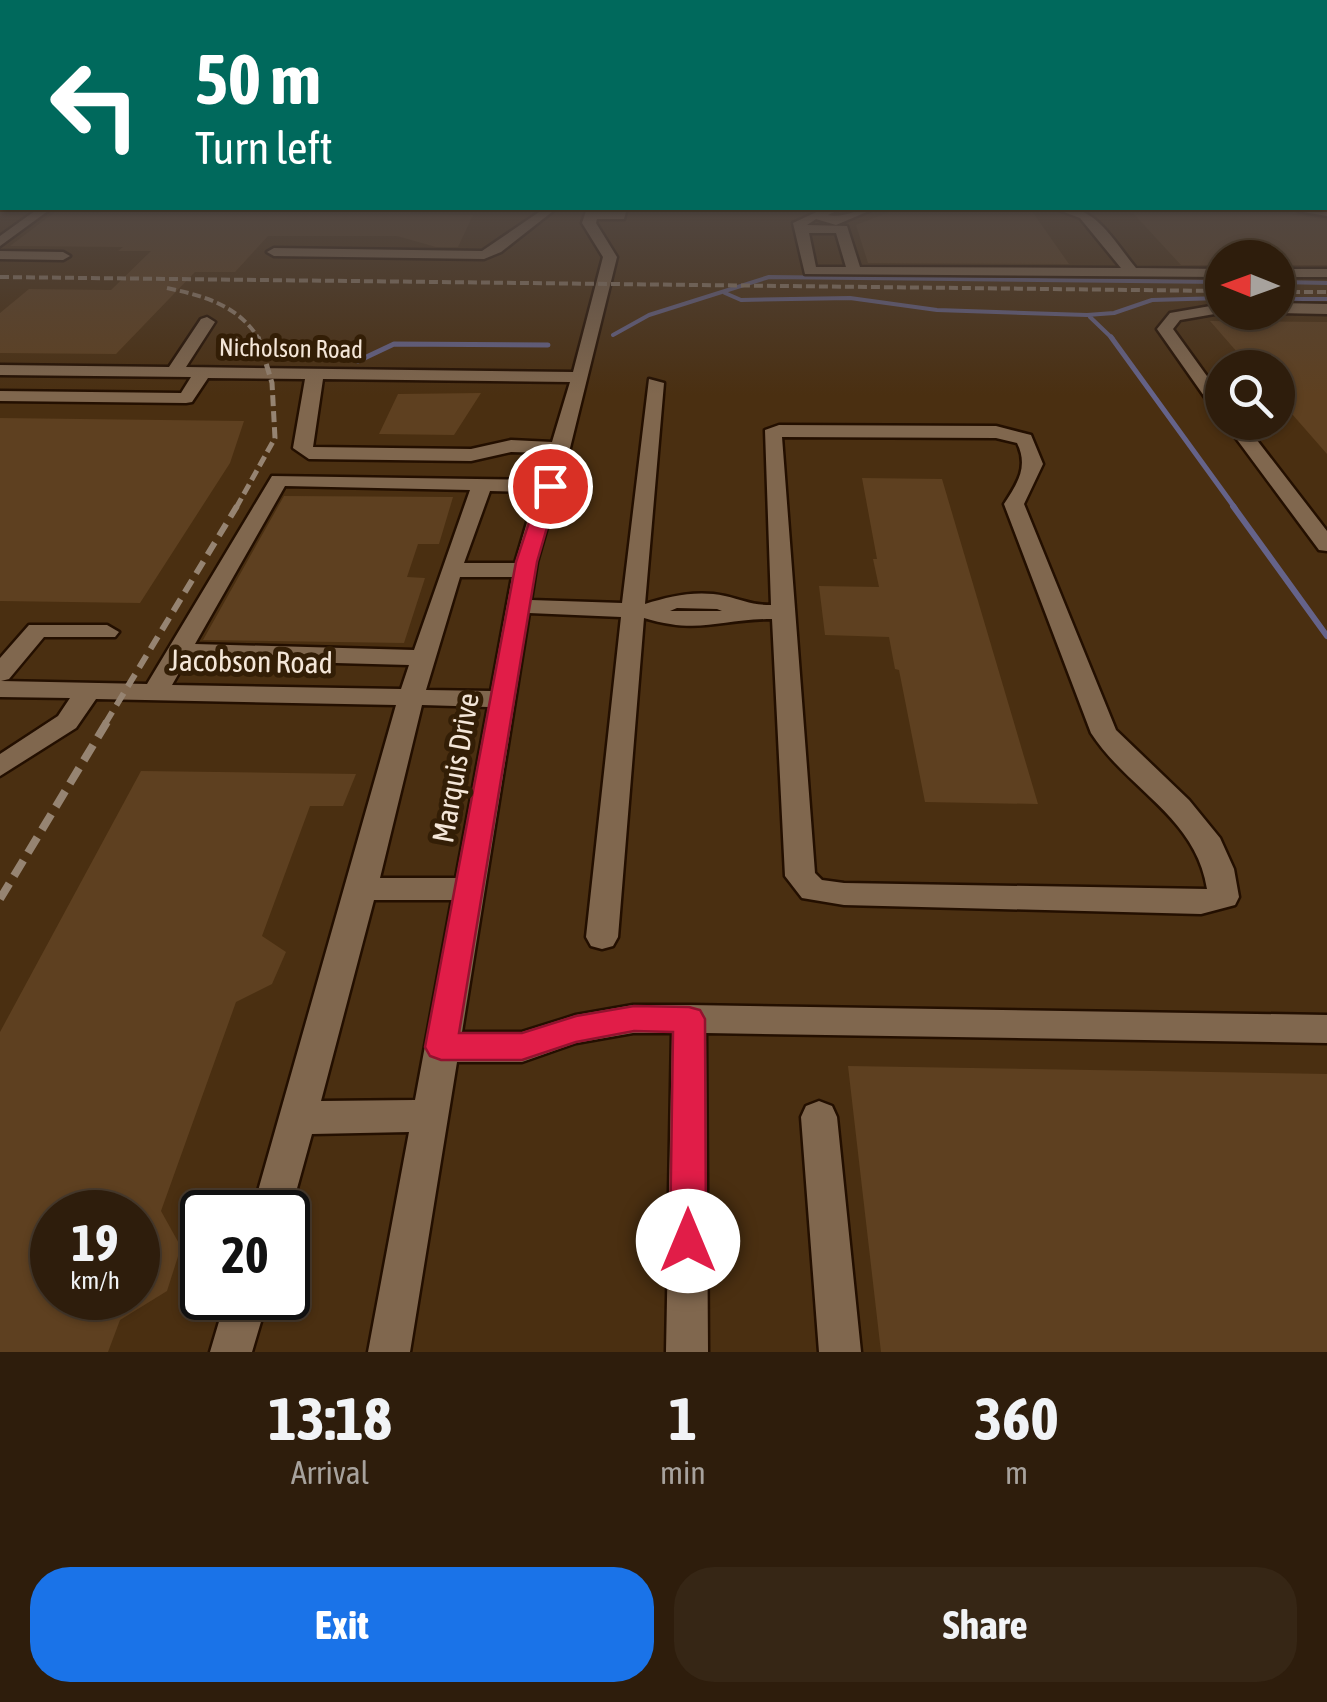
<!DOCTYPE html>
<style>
:root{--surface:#2e1d0c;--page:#362615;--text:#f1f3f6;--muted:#a7a29d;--line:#493b2d;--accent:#1a73e8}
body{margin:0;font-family:"Asap Condensed",sans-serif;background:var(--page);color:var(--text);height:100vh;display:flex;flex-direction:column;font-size:38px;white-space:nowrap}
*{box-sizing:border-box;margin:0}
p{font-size:32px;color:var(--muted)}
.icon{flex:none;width:55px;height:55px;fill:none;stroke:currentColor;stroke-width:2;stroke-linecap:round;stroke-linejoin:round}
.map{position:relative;height:1352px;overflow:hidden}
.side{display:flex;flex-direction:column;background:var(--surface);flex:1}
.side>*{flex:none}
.guide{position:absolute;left:0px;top:0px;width:1328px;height:210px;box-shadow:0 2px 8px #0004,0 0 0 2px var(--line);background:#00695c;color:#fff;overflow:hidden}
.needle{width:65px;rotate:271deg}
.buttons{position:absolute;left:1205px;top:240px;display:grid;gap:20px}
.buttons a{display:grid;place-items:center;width:90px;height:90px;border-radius:50%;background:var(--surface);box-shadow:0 2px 8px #0004,0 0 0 2px var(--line);font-size:50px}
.speed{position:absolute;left:30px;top:1190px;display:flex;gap:20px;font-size:50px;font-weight:700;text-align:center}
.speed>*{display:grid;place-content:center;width:130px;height:130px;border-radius:50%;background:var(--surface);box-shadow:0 2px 8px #0004,0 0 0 2px var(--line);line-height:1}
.speed small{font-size:25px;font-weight:400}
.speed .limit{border:5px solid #111;border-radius:15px;background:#fff;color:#111}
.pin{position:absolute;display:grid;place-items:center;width:85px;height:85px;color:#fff;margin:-42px;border:5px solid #fff;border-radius:50%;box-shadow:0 2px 10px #0007}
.me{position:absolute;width:110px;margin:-55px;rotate:0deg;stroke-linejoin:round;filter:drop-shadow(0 0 8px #0008)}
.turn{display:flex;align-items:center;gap:35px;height:210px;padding:0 30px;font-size:45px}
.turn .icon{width:130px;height:130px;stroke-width:2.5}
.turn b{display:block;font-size:70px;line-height:85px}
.eta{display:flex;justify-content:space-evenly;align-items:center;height:170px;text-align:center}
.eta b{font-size:60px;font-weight:700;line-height:70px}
.button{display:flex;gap:20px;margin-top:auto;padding:20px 30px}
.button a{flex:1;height:115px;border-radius:40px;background:var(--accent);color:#fff;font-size:40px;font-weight:700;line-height:115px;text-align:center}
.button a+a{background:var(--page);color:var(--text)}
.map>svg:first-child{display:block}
.built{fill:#4a2f11;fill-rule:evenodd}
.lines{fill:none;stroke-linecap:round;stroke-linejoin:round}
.stream-far2{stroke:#65638a;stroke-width:4}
.stream-far1{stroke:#65638a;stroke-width:5}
.stream{stroke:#65638a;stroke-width:6}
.building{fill:#5e4020;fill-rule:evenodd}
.minor-casing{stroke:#230f00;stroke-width:5}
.minor{fill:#80674e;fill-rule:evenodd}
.rail-far3{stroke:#968472;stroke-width:4;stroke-dasharray:9 4;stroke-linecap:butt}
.rail-far2{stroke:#968472;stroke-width:5;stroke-dasharray:11 5;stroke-linecap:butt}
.rail-far1{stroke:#968472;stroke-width:6;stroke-dasharray:14 8;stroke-linecap:butt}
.rail{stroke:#968472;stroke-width:8;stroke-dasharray:18 9;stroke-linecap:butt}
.route{fill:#e11d48;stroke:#92132f;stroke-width:2.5}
.labels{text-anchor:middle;stroke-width:10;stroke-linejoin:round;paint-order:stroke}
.far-street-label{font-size:25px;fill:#f4e6d8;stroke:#331e06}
.street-label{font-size:30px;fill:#f4e6d8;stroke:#331e06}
</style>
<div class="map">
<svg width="1327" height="1352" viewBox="0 0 1327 1352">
<rect width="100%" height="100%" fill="#3d2710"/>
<path class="built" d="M0,206H1327V1352H0ZM1222,258H1278V312H1222ZM1222,368H1278V422H1222ZM52,1212H138V1298H52ZM202,1212H288V1298H202Z"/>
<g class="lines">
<path class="stream-far2" d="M1278,282L1327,283
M725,293L741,300L850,298L937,310L1087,315L1114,313L1152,300L1222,298
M1278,299H1327
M1090,317L1113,339
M613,335L649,315L769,277L1222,282"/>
<path class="stream-far1" d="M1111,337L1235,508
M358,361L394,344L548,345"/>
<path class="stream" d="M1233,506L1327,636"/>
</g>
<path class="building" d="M106,208H414L410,214L473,215L458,247H436L397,236H268L235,272H195L116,354L0,353V313L29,289L111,290L151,251H118L123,247L10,246L55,212L100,213Z
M897,209L1031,210L1069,264L868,263L856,225Z
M1133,213L1290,214L1327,220V265H1278V258H1222V265H1181Z
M1210,321L1327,322V454L1278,398V368H1251Z
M481,393L454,435L379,434L398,394Z
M0,418L244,421L230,463L140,603L0,601Z
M862,478L942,479L1038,804L925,802L899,670L895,669L889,637L825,635L819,586L879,587L873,559H877Z
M284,496L453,497L439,544H418L407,577L425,578L404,643L203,640Z
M141,771L356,774L343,806H310L262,936L286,952L272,984L236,1002L161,1211L181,1247L167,1291L120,1320L108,1352H0V1032ZM52,1212H138V1298H52Z
M848,1066L1327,1074V1352H881Z"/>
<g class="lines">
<defs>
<path id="minor" d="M39,208H52L0,246V236Z
M545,208H557L501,252L484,259L274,256L267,252L274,248L482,251Z
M587,208L614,212L615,208H627L624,219H597L596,223L617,257L570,448L537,562L531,600L622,603L649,379L664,383L645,604C671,596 697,590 725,596C743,600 750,605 771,605L765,430L779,425L996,426L1031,435L1043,464L1024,504L1116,730L1189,800L1220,838L1234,869L1239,897L1235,905L1201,914L844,905L802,898L785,876L772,619C719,619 700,635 644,618L618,937L613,946L602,949L591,946L586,937L621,617L529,613L462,1032H522L576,1015L633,1005H689L1327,1015V1043L706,1033L708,1352H666L672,1033H633L576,1043L522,1062H457L410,1352H368L409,1132L312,1134L288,1221V1212H252L396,705L96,699L76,728L0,776V754L58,716L70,698L0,697V658L29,625H107L119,632L115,637H44L9,679L1,681L147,684L272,476L540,480L548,453L511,452L471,461L309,459L293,448L305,379L208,378L192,402L186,403L0,401V391L181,393L191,377L0,375V365L169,367L201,319L207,317L215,322L186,367L573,372L603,257L582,223ZM323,379L570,382L552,442L511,440L471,449L313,447ZM782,437L996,438L1017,443C1029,467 1017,484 1004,504L1091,733C1128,790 1196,817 1207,889L844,883L822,880L815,873ZM285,486L470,490L414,650L195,644ZM490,491L536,492L515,563H464ZM460,577H512L491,691L426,690ZM677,608L717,609L722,611H670ZM187,659L409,665L401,689L172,685ZM422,705L488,707L456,878H380ZM374,900H452L415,1100L321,1101Z
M825,208H842L828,215C843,219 860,207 876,208L836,225L816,219L807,225L847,226L860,267L1121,268L1080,218L1056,209C1094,201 1114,242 1136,268L1222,269V277L805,274L793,223ZM809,233H836L846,267H816Z
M1296,208H1327V216L1298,211Z
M0,251L63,252L70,256L63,260L0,259Z
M1278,269H1327V277H1278Z
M1278,303L1327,304V314L1278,313Z
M1222,304V312H1226L1180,320L1173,329L1222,397V414L1216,413L1157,329L1170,313Z
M1224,422H1243L1327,531V551L1319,550Z
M819,1101L832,1106L837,1117L861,1352H819L801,1117L806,1106Z
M226,1298H268L252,1352H210Z"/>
</defs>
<use href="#minor" class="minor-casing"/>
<use href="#minor" class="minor"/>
<path class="rail-far3" d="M0,277L1222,291
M167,288C204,296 238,305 259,339
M1278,292H1327"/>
<path class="rail-far2" d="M236,508L275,438L272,383L258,337"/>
<path class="rail-far1" d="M105,724L237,506"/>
<path class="rail" d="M0,899L107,722"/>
</g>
<linearGradient id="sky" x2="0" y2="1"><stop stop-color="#221509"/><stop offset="0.52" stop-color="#514742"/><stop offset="1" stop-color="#514742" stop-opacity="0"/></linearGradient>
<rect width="1327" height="395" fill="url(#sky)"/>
<path class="route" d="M550,481L559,486L537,562L459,1033H522L576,1016L634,1006L689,1007L700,1010L705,1019L706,1241L701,1253L688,1258L675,1253L670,1241L673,1032L634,1031L576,1042L522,1060H441L430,1056L425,1047L516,562L541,486Z"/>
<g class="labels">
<g class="far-street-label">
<text transform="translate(291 348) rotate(1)" y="9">Nicholson Road</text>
</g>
<g class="street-label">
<text transform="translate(251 662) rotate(1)" y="10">Jacobson Road</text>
<text transform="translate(456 768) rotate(-80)" y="10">Marquis Drive</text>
</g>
</g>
</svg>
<div class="buttons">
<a><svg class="needle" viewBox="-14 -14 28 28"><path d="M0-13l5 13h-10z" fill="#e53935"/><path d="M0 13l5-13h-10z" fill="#a7a29d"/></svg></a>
<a><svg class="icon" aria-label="search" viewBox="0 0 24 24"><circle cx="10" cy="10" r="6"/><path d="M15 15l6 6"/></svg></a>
</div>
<div class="speed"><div>19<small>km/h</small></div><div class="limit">20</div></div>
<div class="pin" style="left:550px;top:486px;background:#d93025"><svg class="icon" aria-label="arrive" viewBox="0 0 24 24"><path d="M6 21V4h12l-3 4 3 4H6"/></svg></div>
<svg class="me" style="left:688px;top:1241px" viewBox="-20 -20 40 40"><circle r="19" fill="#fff"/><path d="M0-13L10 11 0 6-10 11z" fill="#e11d48"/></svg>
<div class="guide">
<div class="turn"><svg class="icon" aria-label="left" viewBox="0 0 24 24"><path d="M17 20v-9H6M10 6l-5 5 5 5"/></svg><div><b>50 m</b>Turn left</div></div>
</div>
</div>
<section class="side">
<div class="eta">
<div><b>13:18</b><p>Arrival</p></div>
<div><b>1</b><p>min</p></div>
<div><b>360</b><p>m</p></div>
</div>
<div class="button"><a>Exit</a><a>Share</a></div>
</section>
